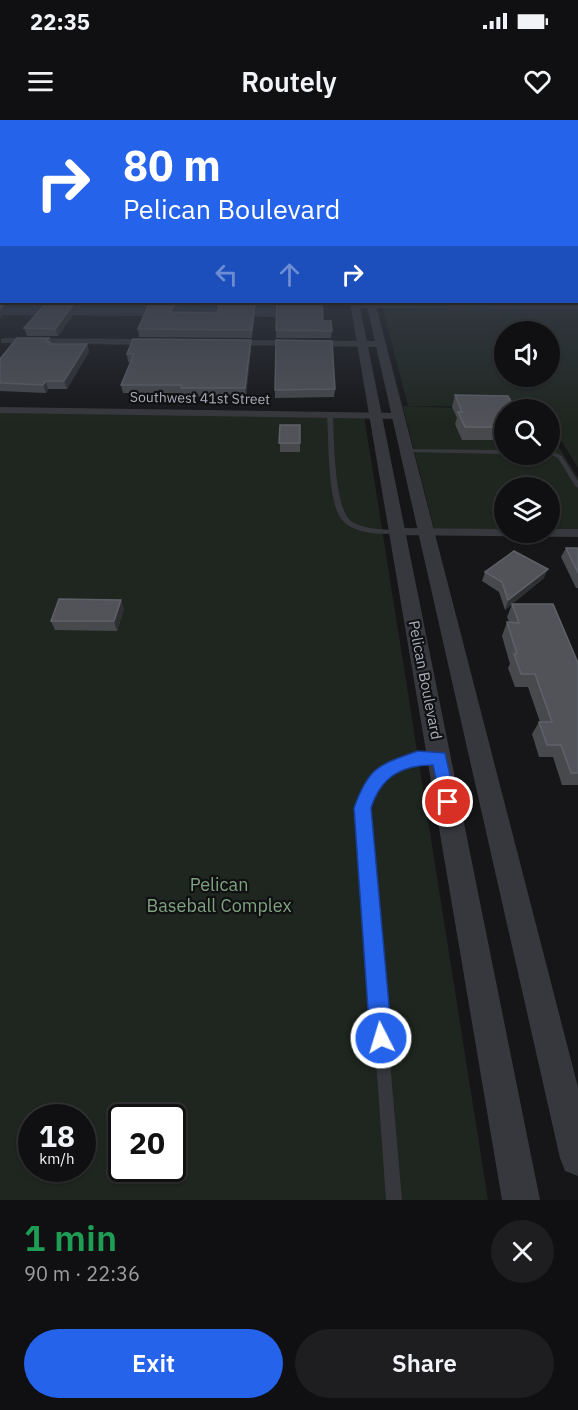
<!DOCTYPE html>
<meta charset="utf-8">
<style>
:root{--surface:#101012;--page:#1e1e20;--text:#f1f3f6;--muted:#9c9d9f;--line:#303032;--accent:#2563eb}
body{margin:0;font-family:"IBM Plex Sans",sans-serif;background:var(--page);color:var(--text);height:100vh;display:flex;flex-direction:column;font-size:22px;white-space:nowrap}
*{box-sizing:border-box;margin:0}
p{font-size:20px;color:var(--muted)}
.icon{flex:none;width:33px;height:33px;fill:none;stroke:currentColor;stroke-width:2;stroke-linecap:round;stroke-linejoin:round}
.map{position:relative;height:1080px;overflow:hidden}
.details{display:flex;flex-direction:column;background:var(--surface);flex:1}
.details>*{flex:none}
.hud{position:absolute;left:0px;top:0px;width:579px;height:183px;box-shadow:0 2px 4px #0004,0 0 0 2px var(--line);background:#2563eb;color:#fff;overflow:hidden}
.fabs{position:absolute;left:494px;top:201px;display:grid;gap:12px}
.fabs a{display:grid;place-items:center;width:66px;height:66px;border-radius:50%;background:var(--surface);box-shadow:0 2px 4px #0004,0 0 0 2px var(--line);font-size:30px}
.speed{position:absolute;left:18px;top:984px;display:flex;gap:12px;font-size:30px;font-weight:700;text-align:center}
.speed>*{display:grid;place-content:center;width:78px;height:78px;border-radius:50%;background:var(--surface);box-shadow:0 2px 4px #0004,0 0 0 2px var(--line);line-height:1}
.speed small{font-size:15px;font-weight:400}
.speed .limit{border:3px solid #111;border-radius:9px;background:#fff;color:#111}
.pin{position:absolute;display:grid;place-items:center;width:51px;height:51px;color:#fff;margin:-26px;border:3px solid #fff;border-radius:50%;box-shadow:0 2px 6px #0007}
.me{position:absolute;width:66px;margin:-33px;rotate:355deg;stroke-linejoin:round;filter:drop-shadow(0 0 4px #0008)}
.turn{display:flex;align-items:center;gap:21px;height:126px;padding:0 24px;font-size:27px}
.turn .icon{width:78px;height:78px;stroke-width:2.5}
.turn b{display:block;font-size:42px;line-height:51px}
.lanes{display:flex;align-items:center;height:57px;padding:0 24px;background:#0003;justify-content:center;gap:30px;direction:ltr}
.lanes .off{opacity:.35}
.round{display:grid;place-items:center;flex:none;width:63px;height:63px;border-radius:32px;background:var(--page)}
.head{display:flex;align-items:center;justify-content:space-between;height:102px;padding:0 24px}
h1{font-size:36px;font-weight:600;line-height:45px;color:#1e9e55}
.button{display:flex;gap:12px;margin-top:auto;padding:12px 24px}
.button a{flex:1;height:69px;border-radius:36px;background:var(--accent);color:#fff;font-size:24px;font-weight:600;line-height:69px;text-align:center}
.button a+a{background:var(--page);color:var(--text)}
.status{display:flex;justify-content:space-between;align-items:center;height:42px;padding:0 30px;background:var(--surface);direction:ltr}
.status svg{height:16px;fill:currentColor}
header{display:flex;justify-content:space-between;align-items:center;height:78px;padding:0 24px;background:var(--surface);font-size:27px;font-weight:600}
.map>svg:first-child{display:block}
.green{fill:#1e261f;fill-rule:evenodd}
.water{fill:#2c353c}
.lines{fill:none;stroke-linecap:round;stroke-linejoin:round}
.service{fill:#37383d;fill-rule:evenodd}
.minor{fill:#37383d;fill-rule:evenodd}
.tertiary{fill:#37383d;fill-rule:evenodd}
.wall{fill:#47494d}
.shaded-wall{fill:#2f3033}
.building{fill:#525359;stroke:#5f6168;stroke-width:1.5}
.route{fill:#2563eb;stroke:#184099;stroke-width:1.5}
.labels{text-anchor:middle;stroke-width:4.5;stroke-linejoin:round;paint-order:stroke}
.far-street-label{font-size:14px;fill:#a8adb8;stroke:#111113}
.street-label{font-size:15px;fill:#a8adb8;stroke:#111113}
.near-park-label{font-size:18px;fill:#7fa381;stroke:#111113}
</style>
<div class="status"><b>22:35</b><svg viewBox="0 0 49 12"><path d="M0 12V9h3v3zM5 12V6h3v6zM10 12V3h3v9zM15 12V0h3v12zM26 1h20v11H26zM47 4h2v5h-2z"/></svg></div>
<header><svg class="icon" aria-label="menu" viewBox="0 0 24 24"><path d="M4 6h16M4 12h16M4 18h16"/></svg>Routely<svg class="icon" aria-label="heart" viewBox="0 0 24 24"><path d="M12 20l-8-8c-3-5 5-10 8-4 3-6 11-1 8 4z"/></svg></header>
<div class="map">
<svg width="578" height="1080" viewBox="0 0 578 1080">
<rect width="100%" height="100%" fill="#161618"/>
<path class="green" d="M382,186L578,187V348L549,301V290L540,287L408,286ZM504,212H549V256H504Z
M377,187L403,286L504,290V334H549V311L578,358V413L549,412V368H504V412H435Z
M0,291L364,295L488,1080H0ZM32,998H82V1048H32ZM122,998H172V1048H122Z"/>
<path class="water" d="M0,183L291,185L289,197L0,195Z"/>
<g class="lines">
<path class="service" d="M330,293L333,295C334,317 334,388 351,401C364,410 382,409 397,410L400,412L399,413C382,415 354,414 342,400C327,382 329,319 327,295Z
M406,329L504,330V334L404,332V330Z
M549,330L562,336L578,361V368L575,366L558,338L549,334Z
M422,634H436L439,635L441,638L439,641L436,642C399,644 381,653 368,688L402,1080H386L358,688C372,653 384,640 422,634Z"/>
<path class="minor" d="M351,184L578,185V189L354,188H351Z
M4,218L153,219L157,222L153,225L1,223V219Z
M230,220L381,221L385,224L381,227L227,225V221Z
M0,287L399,293L404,296L399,299L0,293Z
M397,408L504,409V412H549V409H578V417L392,415L390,412Z"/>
<path class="tertiary" d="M0,158H2V164H0Z
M350,182H359L540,1080H502Z
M366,182H375L578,967V1056L565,1051L560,1038Z"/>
</g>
<path class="wall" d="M47,182H82L58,216H27L24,208Z
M150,182H180L175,192L217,193L220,182H263L262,185L255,184L252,218L139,217L138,209Z
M277,182L323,201L332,211L331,218H276Z
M49,218L51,224H87L89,232L67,269H48L46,273L0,271V239Z
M251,220V228L246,276L182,277L181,273H123L121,265L131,242H128L127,234Z
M335,269L334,277L275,278V270Z
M455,275L504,290V320H462L455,304L457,298L452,287Z
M280,305H300V332H280Z
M566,428H578V468H576L561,437Z
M485,452L544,458L505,490L499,472L482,461Z
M512,484L578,543V665H562L553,637H539L532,614L539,602H540L528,567H515L508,548L510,544L502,516L507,502H509L507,497Z
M124,489L117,511L55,510L51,501Z"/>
<path class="shaded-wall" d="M7,182H16L0,199V189Z
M75,182H82L58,216L55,209Z
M176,182H180L171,200L170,192Z
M251,220V228L246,276L245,268Z
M87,224L89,232L67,269L64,261Z
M46,261L48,269L46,273L43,265Z
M548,449L544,458L505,490L508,480Z
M121,480L124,489L117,511L114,501Z"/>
<path class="building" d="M2,161V182H7L0,189V163Z
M47,182H75L55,209L24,208Z
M150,182H176L170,192L217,193L220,182H255L252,210L138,209Z
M277,182H322L323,201H331L332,211L276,210Z
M17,218H49L46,222H50L49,224H87L64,261H46L43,265L0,263V239Z
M133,219L251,220L245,268H181L182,265H121L134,234H127Z
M276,220L332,221L335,269L275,270Z
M455,275L508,276L516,290H504V307H465L458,292H462Z
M280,305H300V323H279Z
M566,428H578V453Z
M514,431L548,449L508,480L502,462L485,452Z
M59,479L121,480L114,501H51Z
M512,484H553L578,543V653H571L561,625H547L539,602H552L535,554H521L514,534H517L507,502L519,503Z"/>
<linearGradient id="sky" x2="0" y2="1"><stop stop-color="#0c0c0d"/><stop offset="0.5" stop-color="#363c48"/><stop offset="1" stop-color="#363c48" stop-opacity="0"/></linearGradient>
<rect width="578" height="305" fill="url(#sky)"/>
<path class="route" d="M418,631L445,633L456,682L454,687L448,689L442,687L433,645C401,645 381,657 371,688L392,918L388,926L381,929L373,926L370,918L354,688C369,646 379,645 418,631Z"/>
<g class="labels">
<g class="far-street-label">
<text transform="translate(200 278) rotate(1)" y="5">Southwest 41st Street</text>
</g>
<g class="street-label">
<text transform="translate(425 560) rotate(79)" y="5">Pelican Boulevard</text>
</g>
<g class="near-park-label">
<text x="219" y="771">Pelican<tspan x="219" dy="21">Baseball Complex</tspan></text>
</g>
</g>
</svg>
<div class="fabs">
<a><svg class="icon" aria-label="sound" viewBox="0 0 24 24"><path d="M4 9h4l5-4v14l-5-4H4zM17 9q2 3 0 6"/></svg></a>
<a><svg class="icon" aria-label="search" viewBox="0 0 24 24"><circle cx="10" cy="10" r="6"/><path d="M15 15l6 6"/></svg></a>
<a><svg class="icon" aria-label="layers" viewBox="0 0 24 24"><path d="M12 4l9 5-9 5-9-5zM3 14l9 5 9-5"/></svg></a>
</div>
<div class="speed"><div>18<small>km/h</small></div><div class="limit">20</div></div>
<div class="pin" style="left:448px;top:682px;background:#d93025"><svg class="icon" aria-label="arrive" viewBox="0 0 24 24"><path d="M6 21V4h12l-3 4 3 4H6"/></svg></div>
<svg class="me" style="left:381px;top:918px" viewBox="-20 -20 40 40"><circle r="17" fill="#2563eb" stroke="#fff" stroke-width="3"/><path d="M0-11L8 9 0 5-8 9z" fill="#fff"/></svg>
<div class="hud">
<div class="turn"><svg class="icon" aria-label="right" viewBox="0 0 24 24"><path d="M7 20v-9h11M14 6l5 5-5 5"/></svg><div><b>80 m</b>Pelican Boulevard</div></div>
<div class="lanes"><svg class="icon off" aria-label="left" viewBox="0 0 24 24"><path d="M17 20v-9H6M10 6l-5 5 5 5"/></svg><svg class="icon off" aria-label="ahead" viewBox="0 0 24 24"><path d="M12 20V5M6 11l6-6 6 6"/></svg><svg class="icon" aria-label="right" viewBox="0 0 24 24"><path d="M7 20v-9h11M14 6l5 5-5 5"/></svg></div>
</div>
</div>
<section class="details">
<div class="head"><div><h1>1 min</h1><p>90 m · 22:36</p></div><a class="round"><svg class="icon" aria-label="close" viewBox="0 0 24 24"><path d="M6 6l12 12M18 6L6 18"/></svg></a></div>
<div class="button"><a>Exit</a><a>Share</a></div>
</section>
